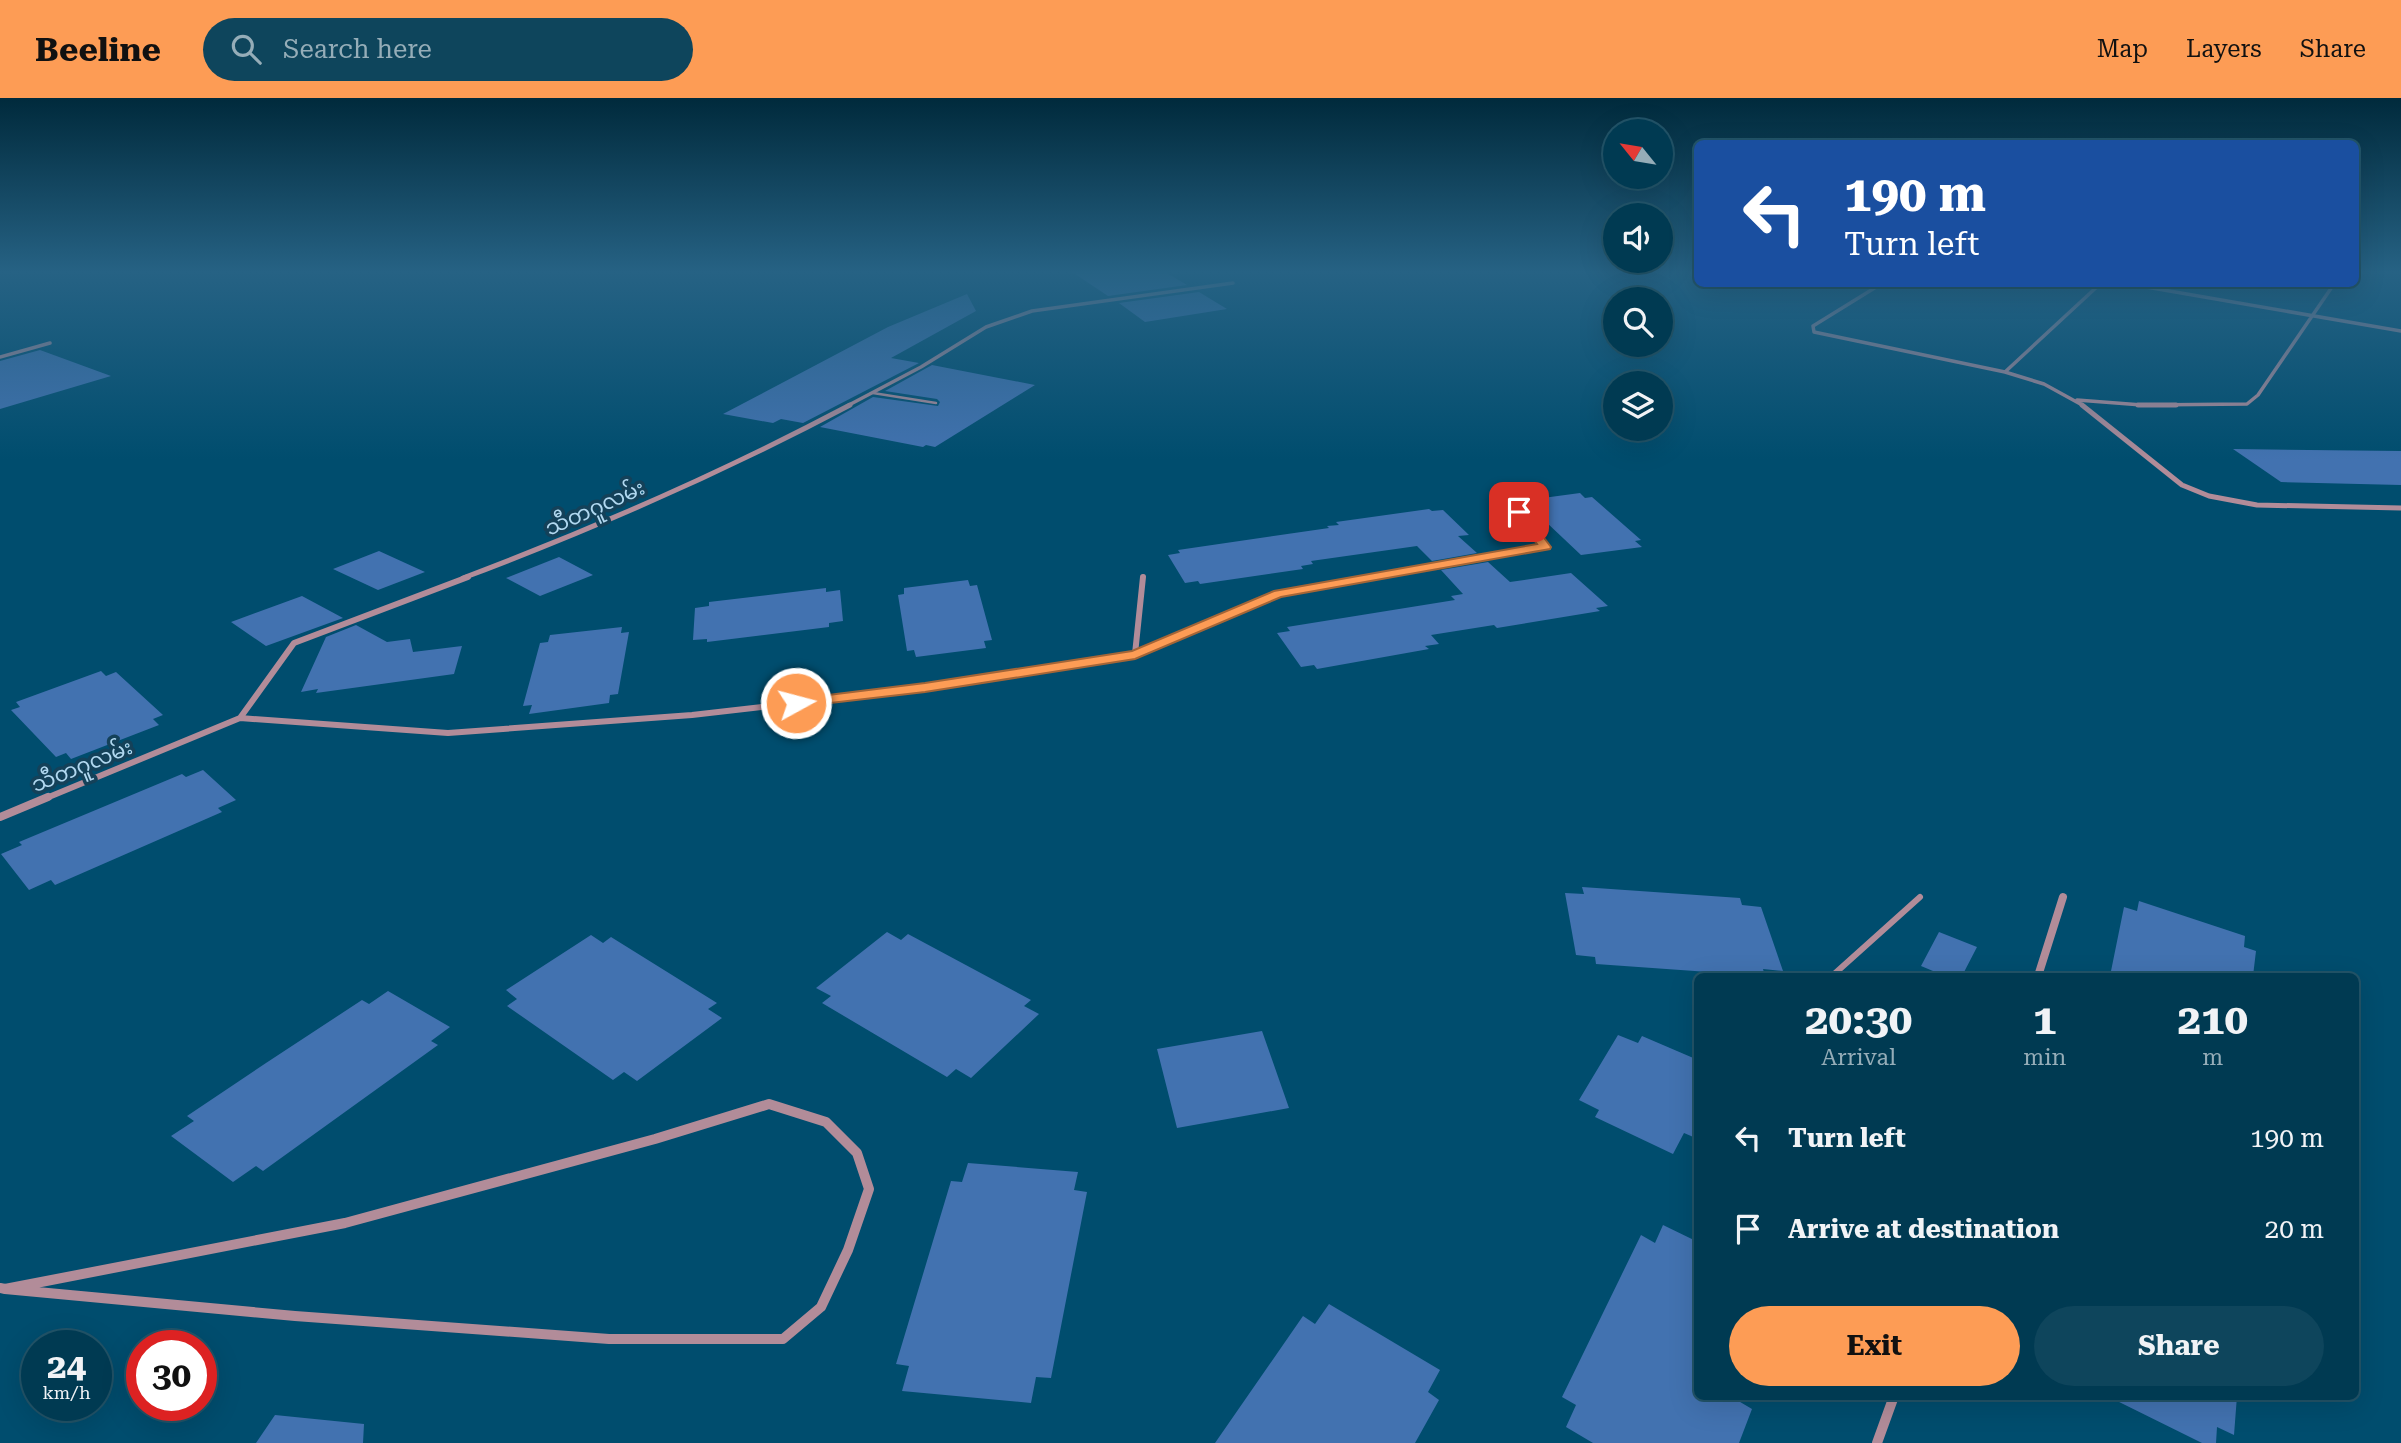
<!DOCTYPE html>
<meta charset="utf-8">
<style>
:root{--surface:#003a52;--page:#0e455c;--text:#f1f3f6;--muted:#95adb8;--line:#225469;--accent:#fd9c55}
body{margin:0;font-family:"Roboto Serif","Noto Sans Myanmar",serif;background:var(--page);color:var(--text);height:100vh;display:flex;flex-direction:column;font-size:26px;white-space:nowrap}
*{box-sizing:border-box;margin:0}
p{font-size:23px;color:var(--muted)}
.icon{flex:none;width:38px;height:38px;fill:none;stroke:currentColor;stroke-width:2;stroke-linecap:round;stroke-linejoin:round}
.map{position:relative;flex:1;overflow:hidden}
.sheet{position:absolute;left:1694px;top:875px;width:665px;height:427px;display:flex;flex-direction:column;background:var(--surface);border-radius:10px;box-shadow:0 7px 28px #0002,0 0 0 2px var(--line)}
.sheet>*{flex:none}
.hud{position:absolute;left:1694px;top:42px;width:665px;height:147px;border-radius:10px;box-shadow:0 7px 28px #0002,0 0 0 2px var(--line);background:#1a4fa0;color:#fff;overflow:hidden}
.needle{width:46px;rotate:300deg}
.controls{position:absolute;left:1603px;top:21px;display:grid;gap:14px}
.controls a{display:grid;place-items:center;width:70px;height:70px;border-radius:50%;background:var(--surface);box-shadow:0 7px 28px #0002,0 0 0 2px var(--line);font-size:35px}
.speed{position:absolute;left:21px;top:1232px;display:flex;gap:14px;font-size:35px;font-weight:700;text-align:center}
.speed>*{display:grid;place-content:center;width:91px;height:91px;border-radius:50%;background:var(--surface);box-shadow:0 7px 28px #0002,0 0 0 2px var(--line);line-height:1}
.speed small{font-size:18px;font-weight:400}
.speed .limit{border:10px solid #d22;background:#fff;color:#111}
.pin{position:absolute;display:grid;place-items:center;width:60px;height:60px;color:#fff;margin:-30px;border-radius:14px;box-shadow:0 4px 10px #0006}
.me{position:absolute;width:77px;margin:-38px;rotate:83deg;stroke-linejoin:round;filter:drop-shadow(0 0 5px #0008)}
.turn{display:flex;align-items:center;gap:24px;height:147px;padding:0 35px;font-size:32px}
.turn .icon{width:91px;height:91px;stroke-width:2.5}
.turn b{display:block;font-size:49px;line-height:60px}
.eta{display:flex;justify-content:space-evenly;align-items:center;height:119px;text-align:center}
.eta b{font-size:42px;font-weight:700;line-height:49px}
.button{display:flex;gap:14px;margin-top:auto;padding:14px 35px}
.button a{flex:1;height:80px;border-radius:42px;background:var(--accent);color:#111;font-size:28px;font-weight:700;line-height:80px;text-align:center}
.button a+a{background:var(--page);color:var(--text)}
ul{padding:0;list-style:none}
li{display:flex;align-items:center;gap:21px;height:91px;padding:0 35px}
li div{flex:1}
li b{display:block;font-size:26px}
li em{font-style:normal}
header{display:flex;align-items:center;gap:42px;box-sizing:border-box;height:98px;padding:0 35px;background:var(--accent);color:#111}
header strong{font-size:33px}
nav{display:flex;gap:38px;margin-inline-start:auto;font-size:24px}
.search{width:490px;height:63px;background:var(--page);display:flex;align-items:center;gap:18px;box-sizing:border-box;padding:0 24px;border-radius:38px;color:var(--muted);font-size:26px}
.map>svg:first-child{display:block}
.building{fill:#4272b0}
.lines{fill:none;stroke-linecap:round;stroke-linejoin:round}
.service-far1{stroke:#b28c99;stroke-width:2.5}
.service{stroke:#b28c99;stroke-width:6}
.minor-far4{stroke:#b28c99;stroke-width:3.5}
.minor-far3{stroke:#b28c99;stroke-width:5}
.minor-far2{stroke:#b28c99;stroke-width:6}
.minor-far1{stroke:#b28c99;stroke-width:8}
.minor{stroke:#b28c99;stroke-width:10}
.route{fill:#fd9c55;stroke:#a46537;stroke-width:2}
.labels{text-anchor:middle;stroke-width:7;stroke-linejoin:round;paint-order:stroke}
.far-street-label{font-size:21px;fill:#b1d8f0;stroke:#144159}
</style>
<header>
<strong>Beeline</strong>
<div class="search"><svg class="icon" aria-label="search" viewBox="0 0 24 24"><circle cx="10" cy="10" r="6"/><path d="M15 15l6 6"/></svg>Search here</div>
<nav><a>Map</a><a>Layers</a><a>Share</a></nav>
</header>
<div class="map">
<svg width="2401" height="1345" viewBox="0 0 2401 1345">
<rect width="100%" height="100%" fill="#004d6e"/>
<path class="building" d="M1072,174H1165L1187,187L1108,198Z
M1199,194L1227,211L1145,224L1119,205Z
M967,196L976,213L891,260L919,265L803,325L781,321L773,325L723,316L888,229Z
M40,252L111,278L0,311V263Z
M932,267L1035,287L935,349L926,347L923,349L820,329L873,299L938,308L940,304L937,301L885,293Z
M2233,351L2401,353V387L2281,384Z
M1580,395L1585,400L1592,399L1641,442L1635,443L1642,449L1581,457L1528,407H1533L1528,402Z
M1429,411L1432,413L1443,412L1469,437L1458,438L1477,455L1432,463L1417,448L1311,463L1313,466L1301,468L1303,471L1200,486L1198,483L1185,485L1168,457L1180,455L1178,452L1329,430L1327,428L1339,427L1336,424Z
M379,453L425,474L378,492L333,471Z
M559,459L593,477L540,498L506,480Z
M1488,464L1510,484L1571,475L1608,508L1596,510L1600,513L1497,530L1494,527L1431,537L1439,546L1425,548L1429,551L1317,571L1314,567L1301,569L1277,535L1290,533L1287,529L1455,502L1451,498L1463,496L1441,472Z
M968,482L970,488L977,487L992,542L984,543L986,550L916,559L914,552L907,553L898,497L904,496V490Z
M826,490V494L840,492L843,523L829,525V529L707,544V541L693,542L695,510L709,508V504Z
M302,498L343,520L266,548L231,524Z
M356,527L387,544L410,541L413,554L462,548L454,576L316,595L318,591L301,594L326,539Z
M622,529L621,535L629,534L618,596L610,597L609,605L529,616L532,607L523,608L540,545L548,544L550,537Z
M101,573L106,578L116,574L163,617L153,621L159,627L71,661L66,655L56,659L11,612L20,609L16,604Z
M203,672L236,702L218,710L222,714L55,787L51,782L29,792L1,756L22,747L19,744L182,676L186,679Z
M1582,789L1740,800L1742,807L1761,809L1783,873L1763,871L1765,878L1596,866L1595,859L1576,857L1565,795L1584,796Z
M2139,803L2245,838L2244,849L2256,853L2253,878H2110L2124,809L2137,813Z
M887,834L901,842L908,836L1031,902L1024,908L1039,916L971,980L956,971L947,979L822,905L831,898L816,890Z
M1939,834L1977,849L1962,878H1945L1921,868Z
M591,837L603,845L611,839L717,905L708,911L722,920L637,983L624,974L613,982L507,908L517,901L506,892Z
M388,893L450,929L431,943L438,947L263,1073L256,1068L233,1084L171,1038L194,1023L187,1018L266,965L362,902L369,906Z
M1262,933L1289,1010L1177,1030L1157,951Z
M1618,937L1638,945L1642,938L1698,962V1041L1684,1035L1673,1056L1595,1019L1599,1012L1579,1002Z
M968,1065L1078,1074L1074,1092L1087,1094L1051,1280L1036,1279L1031,1305L902,1293L909,1268L896,1266L951,1083L962,1084Z
M1663,1127L1698,1144V1298H1730L1752,1311L1739,1345H1593L1566,1329L1576,1307L1562,1299L1641,1137L1655,1145Z
M1329,1206L1440,1272L1428,1294L1439,1302L1415,1345H1215L1303,1218L1315,1226Z
M2107,1298H2237L2234,1337L2217,1329L2216,1345H2202Z
M275,1317L364,1326L363,1345H256Z"/>
<g class="lines">
<path class="service-far1" d="M873,295L936,305"/>
<path class="service" d="M1832,878L1920,799"/>
<path class="minor-far4" d="M1881,186L1813,228L1814,234L2005,274L2100,186
M2129,186L2401,233
M0,259L50,245
M2005,274L2044,286L2084,308
M2077,302L2142,307L2247,306L2258,297L2334,186
M847,308L921,269L986,229L1032,213L1233,185"/>
<path class="minor-far3" d="M2082,307L2182,387L2209,398L2257,407L2401,410
M2138,307H2176
M463,480C596,430 725,373 850,307
M1367,480L1545,449L1506,397"/>
<path class="minor-far2" d="M1135,556L1143,479
M240,620L448,635L692,617L925,590L1135,556L1278,496L1377,479
M44,701L240,620L294,545L468,479"/>
<path class="minor-far1" d="M0,719L48,699
M2038,878L2063,799"/>
<path class="minor" d="M769,1006L826,1024L857,1055L869,1091L848,1152L821,1209L783,1241H609L295,1218L5,1191L345,1125L655,1041Z
M0,1190L5,1191
M1877,1345L1894,1298"/>
</g>
<linearGradient id="sky" x2="0" y2="1"><stop stop-color="#002a3c"/><stop offset="0.48" stop-color="#266284"/><stop offset="1" stop-color="#266284" stop-opacity="0"/></linearGradient>
<rect width="2401" height="362" fill="url(#sky)"/>
<path class="route" d="M1515,412H1523L1551,449L1550,451L1281,499L1135,561L925,594L796,609L788,605L796,601L925,585L1132,553L1274,493L1537,446L1513,414Z"/>
<g class="labels">
<g class="far-street-label">
<text transform="translate(595 410) rotate(-24)" y="7">သီတဂူလမ်း</text>
<text transform="translate(82 668) rotate(-22)" y="7">သီတဂူလမ်း</text>
</g>
</g>
</svg>
<div class="controls">
<a><svg class="needle" viewBox="-14 -14 28 28"><path d="M0-13l5 13h-10z" fill="#e53935"/><path d="M0 13l5-13h-10z" fill="#95adb8"/></svg></a>
<a><svg class="icon" aria-label="sound" viewBox="0 0 24 24"><path d="M4 9h4l5-4v14l-5-4H4zM17 9q2 3 0 6"/></svg></a>
<a><svg class="icon" aria-label="search" viewBox="0 0 24 24"><circle cx="10" cy="10" r="6"/><path d="M15 15l6 6"/></svg></a>
<a><svg class="icon" aria-label="layers" viewBox="0 0 24 24"><path d="M12 4l9 5-9 5-9-5zM3 14l9 5 9-5"/></svg></a>
</div>
<div class="speed"><div>24<small>km/h</small></div><div class="limit">30</div></div>
<div class="pin" style="left:1519px;top:414px;background:#d93025"><svg class="icon" aria-label="arrive" viewBox="0 0 24 24"><path d="M6 21V4h12l-3 4 3 4H6"/></svg></div>
<svg class="me" style="left:796px;top:605px" viewBox="-20 -20 40 40"><circle r="17" fill="#fd9c55" stroke="#fff" stroke-width="3"/><path d="M0-11L8 9 0 5-8 9z" fill="#fff"/></svg>
<div class="hud">
<div class="turn"><svg class="icon" aria-label="left" viewBox="0 0 24 24"><path d="M17 20v-9H6M10 6l-5 5 5 5"/></svg><div><b>190 m</b>Turn left</div></div>
</div>
<section class="sheet">
<div class="eta">
<div><b>20:30</b><p>Arrival</p></div>
<div><b>1</b><p>min</p></div>
<div><b>210</b><p>m</p></div>
</div>
<ul>
<li><svg class="icon" aria-label="left" viewBox="0 0 24 24"><path d="M17 20v-9H6M10 6l-5 5 5 5"/></svg><div><b>Turn left</b></div><em>190 m</em></li>
<li><svg class="icon" aria-label="arrive" viewBox="0 0 24 24"><path d="M6 21V4h12l-3 4 3 4H6"/></svg><div><b>Arrive at destination</b></div><em>20 m</em></li>
</ul>
<div class="button"><a>Exit</a><a>Share</a></div>
</section>
</div>
